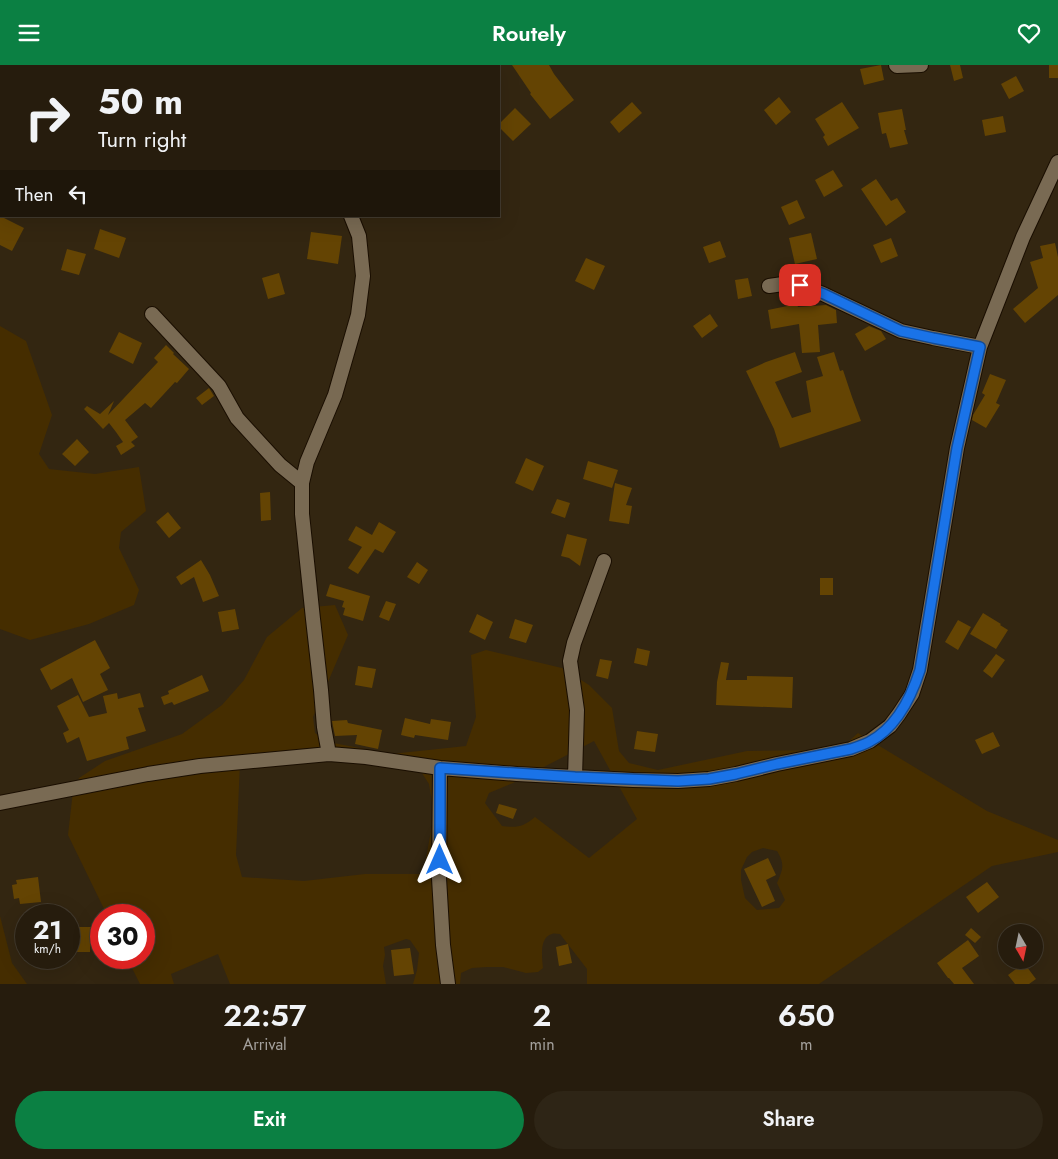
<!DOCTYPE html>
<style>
:root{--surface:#261c0d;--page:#2e2516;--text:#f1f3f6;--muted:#a4a19d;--line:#423a2e;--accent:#0b8043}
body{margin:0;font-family:Jost,sans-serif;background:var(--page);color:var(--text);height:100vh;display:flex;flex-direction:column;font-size:19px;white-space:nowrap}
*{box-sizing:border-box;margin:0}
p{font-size:16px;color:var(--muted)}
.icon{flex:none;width:28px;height:28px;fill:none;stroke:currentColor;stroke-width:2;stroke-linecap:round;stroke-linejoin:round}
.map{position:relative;height:919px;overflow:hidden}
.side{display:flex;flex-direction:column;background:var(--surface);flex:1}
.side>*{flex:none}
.top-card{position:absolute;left:0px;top:0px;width:500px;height:152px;box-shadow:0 5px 20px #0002,0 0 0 1px var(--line);background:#261c0d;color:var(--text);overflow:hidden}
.needle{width:32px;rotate:171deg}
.buttons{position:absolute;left:998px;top:859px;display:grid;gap:10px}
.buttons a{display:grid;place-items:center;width:45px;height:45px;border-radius:50%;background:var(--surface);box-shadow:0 5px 20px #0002,0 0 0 1px var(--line);font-size:25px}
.speed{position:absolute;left:15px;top:839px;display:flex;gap:10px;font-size:25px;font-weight:700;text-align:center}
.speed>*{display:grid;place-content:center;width:65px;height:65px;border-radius:50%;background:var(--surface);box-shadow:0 5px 20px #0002,0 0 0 1px var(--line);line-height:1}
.speed small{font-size:12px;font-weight:400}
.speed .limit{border:8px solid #d22;background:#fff;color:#111}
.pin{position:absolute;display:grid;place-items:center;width:42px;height:42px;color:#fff;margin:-21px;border-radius:10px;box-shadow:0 2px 8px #0006}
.me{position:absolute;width:55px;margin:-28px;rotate:0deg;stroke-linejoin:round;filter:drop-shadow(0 0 4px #0008)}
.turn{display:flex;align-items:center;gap:18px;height:105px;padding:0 15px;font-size:22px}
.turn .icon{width:65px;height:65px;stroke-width:2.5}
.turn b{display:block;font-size:35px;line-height:42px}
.then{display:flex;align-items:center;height:48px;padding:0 15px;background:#0003;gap:10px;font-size:19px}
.eta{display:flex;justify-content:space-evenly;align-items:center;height:85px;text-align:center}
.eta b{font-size:30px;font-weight:600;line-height:35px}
.button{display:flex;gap:10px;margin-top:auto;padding:10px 15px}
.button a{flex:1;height:58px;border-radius:30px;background:var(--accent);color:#fff;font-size:20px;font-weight:600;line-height:58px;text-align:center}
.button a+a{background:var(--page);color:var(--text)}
header{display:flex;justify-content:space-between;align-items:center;height:65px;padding:0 15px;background:var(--accent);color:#fff;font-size:22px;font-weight:600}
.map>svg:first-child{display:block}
.green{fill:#452d00;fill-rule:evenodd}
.building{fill:#644403}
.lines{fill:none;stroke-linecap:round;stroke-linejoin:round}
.minor-casing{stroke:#1a0e00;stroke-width:16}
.minor{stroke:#796a53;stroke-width:14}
.route-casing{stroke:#114b97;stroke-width:12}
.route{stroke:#1a73e8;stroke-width:9}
</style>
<header><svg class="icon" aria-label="menu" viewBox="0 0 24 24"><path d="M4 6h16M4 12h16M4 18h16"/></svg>Routely<svg class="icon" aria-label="heart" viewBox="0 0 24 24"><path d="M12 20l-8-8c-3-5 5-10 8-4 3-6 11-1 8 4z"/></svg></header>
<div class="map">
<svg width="1058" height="919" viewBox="0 0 1058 919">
<rect width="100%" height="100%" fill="#332611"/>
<path class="green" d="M0,261L26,276L52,350L39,389L49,404L95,409L139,402L146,446L121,467L119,483L139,525L134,540L89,559L30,575L0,564Z
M335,540L348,570L313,652L315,668L328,677L391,689L466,681L476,652L471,590L486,585L562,603L589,620L612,643L619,686L629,698L658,705L747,686L812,685L847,678L858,668L987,746L1058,775V787L992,801L819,919H587V904L560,869C557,869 554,868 552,869C539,872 542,893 543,903L538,907L526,908L503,902H487L472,903L461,908L460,919H413L417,905L419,888L410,875L406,874L384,882L385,890L383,901L386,919H230L218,889L171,909L174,919H140L127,893L144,892V850H107L68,770L73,726L79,713L105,696L182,669L222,640L244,615L267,572L302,543ZM594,676L637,754L589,793L535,752C523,762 517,763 502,761L485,738L489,728L513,718ZM311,690L420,705L429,719L434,750L423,809H365L304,816L242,812L236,790L240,698ZM763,783L777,786C785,799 783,804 777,818L785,835L779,843L757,845L745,833L741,815V805L747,792L752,787Z
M0,851L12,898L27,919H0Z"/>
<path class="building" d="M512,0H549L554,9L574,35L550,54L530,29L531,28Z
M881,0L884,15L864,20L860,4Z
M950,0H960L963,13L954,16Z
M1049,0H1058V13H1049Z
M1016,11L1024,26L1009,34L1001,19Z
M779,32L791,47L776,60L764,45Z
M632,37L642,48L619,68L610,57Z
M842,37L859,63L828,81L823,72L825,70L815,54Z
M515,43L531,59L513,76L499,62V59Z
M902,44L906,65H904L908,79L890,83L886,68L882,69L878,48Z
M1003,51L1006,67L985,71L982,55Z
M833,105L843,121L824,132L815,115Z
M876,114L891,136L897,133L906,147L886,161L861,124Z
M797,135L805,153L789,160L781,142Z
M0,151L24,163L12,186L0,180Z
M100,164L126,173L119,193L94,184Z
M311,167L342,171L338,199L307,194Z
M811,168L817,194L795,199L789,173Z
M891,173L898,191L881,198L873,180Z
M720,176L726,192L709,198L703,182Z
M1055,178L1058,192V230L1025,258L1013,244L1038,223L1030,197L1043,193L1040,181Z
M67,184L86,189L79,210L61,205Z
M586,193L605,201L594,225L575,216Z
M279,208L285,229L268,234L262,213Z
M748,213L752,231L738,234L735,215Z
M797,239L798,242L826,240L836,245L837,258L818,260L820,287L802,288L799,259L771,264L768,245Z
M710,249L718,261L702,273L693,261Z
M869,261L881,266L886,274L865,286L855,269Z
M119,267L142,278L133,299L109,287Z
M166,280L174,288L173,289L189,304L177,318L175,317L151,343L145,338L125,355L138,372L131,377L135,381L121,390L116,381L123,377L116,367L109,358L103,364L84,344L87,341L100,349L114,336L108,350L158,297L154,293Z
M795,287L802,307L775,317L792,353L811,347L806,316L823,311L817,292L834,287L840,306L843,305L852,332L861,356L780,383L774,364L746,306L766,297Z
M990,309L1006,315L996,338L1000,340L986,363L972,355L973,350L985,330L982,328Z
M209,323L214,331L202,340L196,333Z
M77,374L89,387L75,401L62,389Z
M526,393L544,401L533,426L515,418Z
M588,396L618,405L612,423L583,414Z
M615,418L632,423L626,440L632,441L629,459L609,456Z
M270,427L271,455L261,456L260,428Z
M557,434L570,438L565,453L551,448Z
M168,447L181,463L169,473L156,457Z
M379,457L396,467L383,488L375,484L358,509L348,503L362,482L348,475L356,461L372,470Z
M567,469L587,474L580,501L569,493L561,491Z
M201,495L210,510L219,531L203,537L194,512L181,520L176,512Z
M417,497L428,505L419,519L407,512Z
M820,513H833V530H820Z
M330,519L370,531L363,556L343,550L345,543L342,542L344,536L326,531Z
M386,536L396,539L389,556L379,552Z
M235,544L239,564L222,567L218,547Z
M983,548L1001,559L1000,560L1008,565L996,584L970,569Z
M477,549L493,557L485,575L469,567Z
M515,554L533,560L526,578L509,573Z
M958,555L971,562L958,585L945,577Z
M95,575L110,603L100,609L108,625L83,637L72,613L51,625L40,604Z
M637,583L650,586L647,601L634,598Z
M996,589L1005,595L992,613L983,606Z
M600,594L612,596L608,614L596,611Z
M721,597L729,598L726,615H747V611L793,612L792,643L716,640L717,617Z
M358,601L376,604L372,623L355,620Z
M202,610L209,626L174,640L172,637L164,640L161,632L169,629L168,626Z
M117,628L118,634L140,628L144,642L138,643L146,666L126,672L129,684L87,696L79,672L67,678L63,668L69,665L57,641L78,630L89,652L107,648L103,631Z
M405,653L430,659L431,654L451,657L448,675L415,670L414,673L401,670Z
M347,655L348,658L382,665L378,684L355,679L357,670L335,671L332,656Z
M637,666L658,669L655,687L634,684Z
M993,667L1000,681L982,689L975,675Z
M499,739L517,744L513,754L496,748Z
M768,793L776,810L766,815L775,836L762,842L744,804Z
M38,812L41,837L20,839L19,833L14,834L12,820L17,819L16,815Z
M987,817L999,832L978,848L966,832Z
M69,862H91L90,887H69Z
M971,863L981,872L975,878L965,870Z
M968,875L979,891L962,903L974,919H954L949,913H948L937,898Z
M568,879L572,898L559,901L556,882Z
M410,883L414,909L394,911L391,885Z
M1024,898L1036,914L1029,919H1015L1008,910Z"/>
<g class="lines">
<defs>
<path id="minor" d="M264,0L265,1
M896,0L897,1L921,0
M769,221L790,218L800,220L823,229L901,266L933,273L980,282
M152,249L219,321L237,353L280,400L302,418
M329,689L324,662L321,625L313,554L302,449V418L307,397L335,330L358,250L363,211L359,171L351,151
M440,703L439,813L443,880L448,919
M575,712L577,645L570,596L574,578L604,496
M0,738L148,709L200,701L329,689L366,692L440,703L517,709L633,715L678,716L709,714L736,709L777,699L851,684L870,676L890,661L899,649L912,629L920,605L957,383L980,282L1023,172L1058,97"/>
</defs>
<use href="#minor" class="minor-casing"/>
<use href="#minor" class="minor"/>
</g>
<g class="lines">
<defs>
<path id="route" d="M440,795V703L575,712L678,716L709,714L736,709L777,699L851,684C857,682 863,680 869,677C896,663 911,633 920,605L957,383L980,282L933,273L901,266L824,229L800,220"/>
</defs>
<use href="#route" class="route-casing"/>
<use href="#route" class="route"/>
</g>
</svg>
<div class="buttons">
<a><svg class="needle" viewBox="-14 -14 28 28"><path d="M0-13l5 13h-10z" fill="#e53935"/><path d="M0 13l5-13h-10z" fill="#a4a19d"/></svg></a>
</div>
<div class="speed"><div>21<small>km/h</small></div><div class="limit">30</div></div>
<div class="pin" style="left:800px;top:220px;background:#d93025"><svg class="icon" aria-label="arrive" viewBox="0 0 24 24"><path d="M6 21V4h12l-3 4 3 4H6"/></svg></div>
<svg class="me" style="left:440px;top:795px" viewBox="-20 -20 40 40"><path d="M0-17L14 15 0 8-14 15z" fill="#1a73e8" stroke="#fff" stroke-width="4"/></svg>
<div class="top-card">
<div class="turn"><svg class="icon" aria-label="right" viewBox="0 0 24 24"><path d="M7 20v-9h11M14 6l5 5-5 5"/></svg><div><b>50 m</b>Turn right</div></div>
<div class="then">Then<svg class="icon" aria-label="left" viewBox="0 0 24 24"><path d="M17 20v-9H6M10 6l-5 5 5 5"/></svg></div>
</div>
</div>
<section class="side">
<div class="eta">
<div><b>22:57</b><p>Arrival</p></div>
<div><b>2</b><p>min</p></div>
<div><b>650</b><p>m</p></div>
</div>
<div class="button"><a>Exit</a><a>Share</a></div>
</section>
